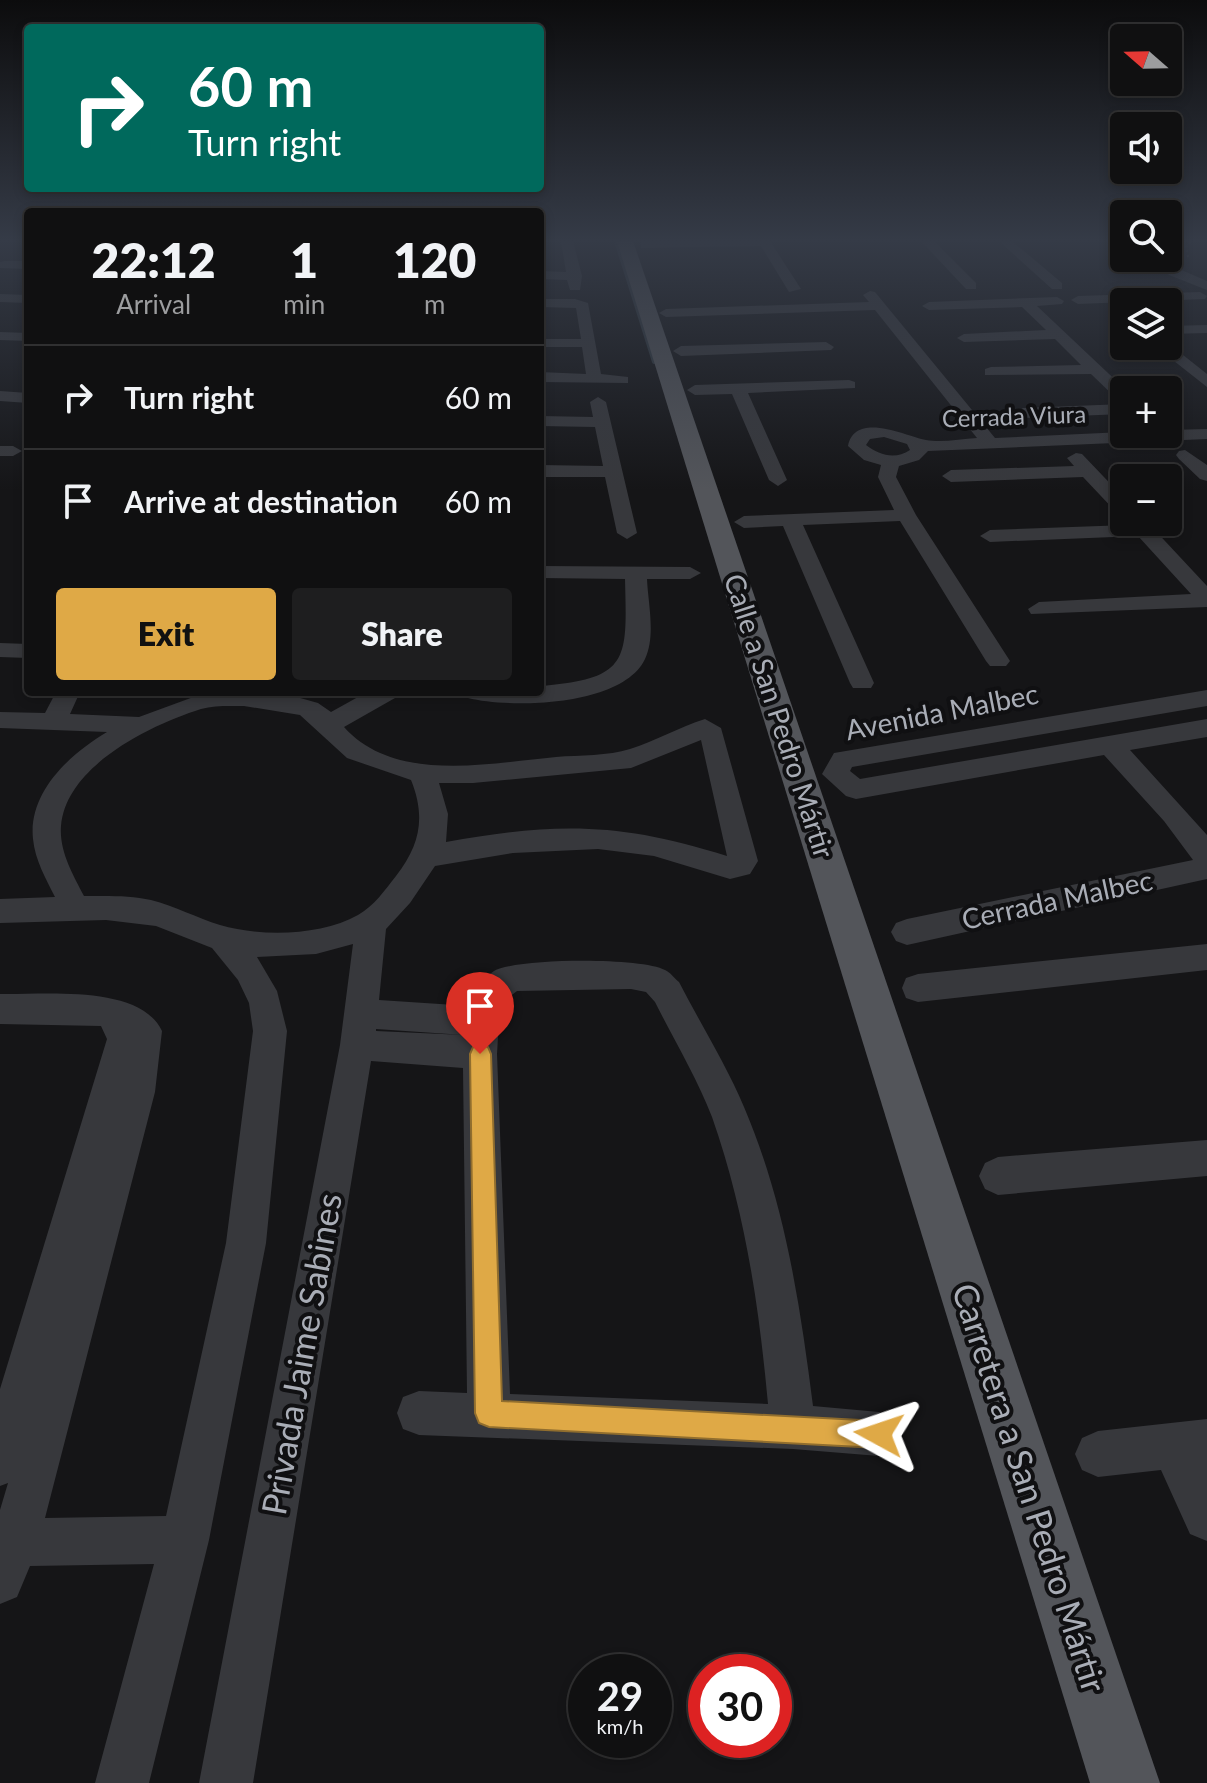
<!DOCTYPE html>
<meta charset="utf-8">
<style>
:root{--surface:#101011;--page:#1e1e1f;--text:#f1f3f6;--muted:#9c9d9f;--line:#303031;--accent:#dfa946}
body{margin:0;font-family:Lato,sans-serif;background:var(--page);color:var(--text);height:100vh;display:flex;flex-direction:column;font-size:30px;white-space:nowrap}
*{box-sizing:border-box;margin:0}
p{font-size:26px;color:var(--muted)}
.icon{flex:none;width:44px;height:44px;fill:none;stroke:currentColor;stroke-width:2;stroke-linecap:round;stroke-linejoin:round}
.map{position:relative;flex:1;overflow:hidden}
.drawer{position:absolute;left:24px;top:208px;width:520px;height:488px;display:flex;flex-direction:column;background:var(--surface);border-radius:8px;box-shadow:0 4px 12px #0003,0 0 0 2px var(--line)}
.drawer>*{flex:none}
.guide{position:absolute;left:24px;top:24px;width:520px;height:168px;border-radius:8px;box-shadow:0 4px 12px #0003,0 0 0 2px var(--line);background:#00695c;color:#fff;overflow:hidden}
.needle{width:52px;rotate:290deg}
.controls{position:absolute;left:1110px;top:24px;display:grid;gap:16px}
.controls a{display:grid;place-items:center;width:72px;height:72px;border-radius:8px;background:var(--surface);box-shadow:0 4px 12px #0003,0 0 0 2px var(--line);font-size:40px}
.speed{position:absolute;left:568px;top:1654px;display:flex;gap:16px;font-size:40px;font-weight:700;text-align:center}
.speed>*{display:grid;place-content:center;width:104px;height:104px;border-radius:50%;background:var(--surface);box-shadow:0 4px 12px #0003,0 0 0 2px var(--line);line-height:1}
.speed small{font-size:20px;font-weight:400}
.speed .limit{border:12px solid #d22;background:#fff;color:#111}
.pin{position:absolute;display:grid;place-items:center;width:68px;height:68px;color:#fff;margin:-82px -34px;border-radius:50% 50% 50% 0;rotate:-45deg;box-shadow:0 0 8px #0007}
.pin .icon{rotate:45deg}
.me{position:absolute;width:88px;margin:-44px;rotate:275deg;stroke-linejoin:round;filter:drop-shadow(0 0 6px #0008)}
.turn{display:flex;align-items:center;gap:28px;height:168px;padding:0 32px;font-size:36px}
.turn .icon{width:104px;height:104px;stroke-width:2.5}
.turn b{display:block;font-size:56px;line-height:68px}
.eta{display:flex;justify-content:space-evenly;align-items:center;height:136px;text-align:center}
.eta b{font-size:48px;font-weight:800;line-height:56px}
.primary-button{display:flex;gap:16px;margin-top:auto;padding:16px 32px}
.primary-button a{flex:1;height:92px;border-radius:8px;background:var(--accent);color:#111;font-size:32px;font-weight:800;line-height:92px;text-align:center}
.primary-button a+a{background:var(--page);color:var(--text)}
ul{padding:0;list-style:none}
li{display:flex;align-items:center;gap:24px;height:104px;padding:0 32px;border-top:2px solid var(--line)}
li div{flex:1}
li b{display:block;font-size:30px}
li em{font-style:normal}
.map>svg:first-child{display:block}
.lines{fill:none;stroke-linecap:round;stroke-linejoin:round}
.stream{stroke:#30383f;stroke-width:4}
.path{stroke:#3d3f42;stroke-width:2;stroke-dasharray:2 3;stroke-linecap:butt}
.minor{fill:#37383c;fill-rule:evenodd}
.major{fill:#53555a;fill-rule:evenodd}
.route{fill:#dfa946;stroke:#916e2e;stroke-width:2}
.labels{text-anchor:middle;stroke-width:8;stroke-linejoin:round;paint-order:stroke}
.far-street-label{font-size:24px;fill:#a9adb6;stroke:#101012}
.street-label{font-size:28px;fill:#a9adb6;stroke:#101012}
.near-street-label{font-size:34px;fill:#a9adb6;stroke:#101012}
</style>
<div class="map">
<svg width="1207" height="1783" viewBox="0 0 1207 1783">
<rect width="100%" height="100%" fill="#151517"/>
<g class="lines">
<path class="stream" d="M616,241L654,362"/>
<path class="path" d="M1188,257L1186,247L1191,241"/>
<path class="minor" d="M561,241H573L582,276L580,290H570L567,280L540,279V271L566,272Z
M645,241H770L801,289L789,292L761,246L641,248V242Z
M921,241H934L976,283V289H966Z
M999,241H1012L1062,283V289H1052Z
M1153,258H1166L1179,269L1207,281V290L1169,275Z
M5,261H28V269L0,268V262Z
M870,291L875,292L995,438L1124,432L1168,434V430L1207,429V439L928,451L919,460L899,466L896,477L916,515L1010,661L1006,666H990L986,661L900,521L803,525L874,683L871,688H853L850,683L783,526L744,528L734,522L744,516L894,510L878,477L881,465L864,460L848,446C855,410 908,437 926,440C941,443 961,439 977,438L875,310L666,317L659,313L666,309L869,302L863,295ZM884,437L907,444L910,450C895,460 879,455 866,445L870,439Z
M1200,292L1207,296L1205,299L1078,304L1071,300L1078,296Z
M0,294L28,295V303L0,302Z
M1057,297L1064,301L1062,304L1037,306L1126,390L1124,402L1118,400L1091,374L985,375V369L991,367L1081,365L1055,339L964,342L957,338L964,334L1046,330L1022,307L929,310L922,306L929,302Z
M540,299H575L588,303L601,374L628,377V383L540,382V372L586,374L582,347H540V339H581L576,308L540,307Z
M1207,325V333L1168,334V326Z
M0,332L28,333V341L0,340Z
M826,342L834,347L831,350L681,356L673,351L681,346Z
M1168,343L1207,374V387L1155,346H1168Z
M849,380L855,382V388L748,393L787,480L778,486L769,480L732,394L695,395L687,390L695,385Z
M0,391L28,393V403L0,401Z
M598,397L606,402L637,533L627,539L617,533L605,477H540V465L603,466L595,427L540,426V416L593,417L590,402Z
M1124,404V414L1023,418L1015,413L1023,408Z
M0,446H13L22,451L13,456H0Z
M1185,450L1207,465V481L1200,479L1179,459L1176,455L1179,451Z
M1076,453L1082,454L1124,498V515L1117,513L1083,477L951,482L942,476L951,470L1074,466L1067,458Z
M1126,522H1147L1151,526L1207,586V607L1031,614L1028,609L1039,602L1191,594L1138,536L990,542L980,536L990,530L1128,525Z
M540,566L690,567L701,573L690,579H647C648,603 656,636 645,659C623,706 512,709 468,698L465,692H540V686C630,679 627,660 625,579L540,578Z
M0,643L28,644V658L0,657Z
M1207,690V706L852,767L850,771L860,779L1207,719V737L1130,750L1207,835V879L907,945L896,941L891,932L896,923L907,919L1193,860L1164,821L1104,755L856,799L846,796L822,774L834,753Z
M56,692H80L70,714L139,717L207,692L286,694L318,703L331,712L367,692H398L395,698L344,727C395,784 490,763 556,757C580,755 608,756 630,749C656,741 679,727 705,719L721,728L758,861L750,874L730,879L654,856L598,849L513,853L435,866L410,903L386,929L379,1000L470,1006C475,993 481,979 494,971C516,958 641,957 665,970C670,972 674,978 679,982C700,1023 726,1064 744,1107C785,1203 800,1304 813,1406L879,1412L895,1418L901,1434L895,1450L879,1456L793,1449L419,1435L403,1429L397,1413L403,1397L419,1391L467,1393L463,1068L371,1061L253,1783H199L340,1045L353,944L316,954L257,957L277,991L287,1031L266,1243L209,1540L149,1783H95L154,1564L30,1566L17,1597L0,1604V1510L8,1483L0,1486V1389L107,1039L101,1026L0,1024V994C44,995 140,984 162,1031L155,1092L45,1518L166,1516L226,1243L253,1031L249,1003L238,980L212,948L156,926L106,920L0,923V899L55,897C46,879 35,860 33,839C28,792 70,754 107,732L0,728V712L45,713ZM244,706L300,715L347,758L411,780C426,817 420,845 396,876C385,890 374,906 358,915C321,936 260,937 220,925C197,918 175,906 151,900C130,895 106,896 84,896C73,875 59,851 61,826C66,766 150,725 201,709C215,705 231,706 244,706ZM701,740L727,856C621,822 555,822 446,842L448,814L439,783H473L631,768ZM631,989L646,992L655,1002C674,1040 697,1078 712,1117C745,1211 759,1306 768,1404L510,1394L497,1054C499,1031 496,1005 517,991ZM376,1029L464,1035L376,1031Z
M1207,944V970L918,1002L906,998L902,988L906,978L918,974Z
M1207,1140V1176L998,1195L985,1189L979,1176L985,1163L998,1157Z
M1207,1419V1541L1190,1534L1161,1470L1098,1477L1082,1470L1075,1454L1082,1438L1098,1431Z"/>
<path class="major" d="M617,241H633L1160,1783H1090Z"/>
</g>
<linearGradient id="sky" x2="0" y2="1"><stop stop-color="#0c0c0d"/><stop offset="0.49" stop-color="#353b47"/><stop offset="1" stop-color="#353b47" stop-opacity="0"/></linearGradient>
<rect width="1207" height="490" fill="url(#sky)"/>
<path class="route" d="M480,1044L488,1047L491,1054L502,1401L879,1421L889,1425L893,1434L889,1444L879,1448L489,1427L479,1423L475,1413L470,1054L473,1047Z"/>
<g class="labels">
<g class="far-street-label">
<text transform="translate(1014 417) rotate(-2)" y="8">Cerrada Viura</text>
</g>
<g class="street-label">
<text transform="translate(942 712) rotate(-11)" y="10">Avenida Malbec</text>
<text transform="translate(779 716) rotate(72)" y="10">Calle a San Pedro Mártir</text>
<text transform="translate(1057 900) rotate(-12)" y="10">Cerrada Malbec</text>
</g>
<g class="near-street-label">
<text transform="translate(302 1354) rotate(-80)" y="12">Privada Jaime Sabines</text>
<text transform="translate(1029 1488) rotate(72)" y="12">Carretera a San Pedro Mártir</text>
</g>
</g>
</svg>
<div class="controls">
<a><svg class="needle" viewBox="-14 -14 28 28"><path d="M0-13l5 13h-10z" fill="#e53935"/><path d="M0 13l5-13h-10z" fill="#9c9d9f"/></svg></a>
<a><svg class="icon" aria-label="sound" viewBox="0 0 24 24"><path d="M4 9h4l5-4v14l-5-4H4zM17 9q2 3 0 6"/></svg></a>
<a><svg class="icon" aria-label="search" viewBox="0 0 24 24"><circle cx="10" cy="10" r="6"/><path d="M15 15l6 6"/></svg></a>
<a><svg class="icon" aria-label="layers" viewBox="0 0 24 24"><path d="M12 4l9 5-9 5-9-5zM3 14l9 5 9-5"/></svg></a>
<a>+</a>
<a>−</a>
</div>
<div class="speed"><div>29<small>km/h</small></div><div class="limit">30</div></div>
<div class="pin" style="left:480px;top:1054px;background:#d93025"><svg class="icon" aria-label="arrive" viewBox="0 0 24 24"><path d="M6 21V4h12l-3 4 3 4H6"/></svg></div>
<svg class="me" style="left:879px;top:1434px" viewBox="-20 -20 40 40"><path d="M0-17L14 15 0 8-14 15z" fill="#dfa946" stroke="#fff" stroke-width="4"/></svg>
<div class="guide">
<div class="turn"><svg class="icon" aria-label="right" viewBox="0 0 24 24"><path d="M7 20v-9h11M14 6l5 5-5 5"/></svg><div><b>60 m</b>Turn right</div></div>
</div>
<section class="drawer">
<div class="eta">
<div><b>22:12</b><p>Arrival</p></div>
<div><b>1</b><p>min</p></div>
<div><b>120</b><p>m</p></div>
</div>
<ul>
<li><svg class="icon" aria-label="right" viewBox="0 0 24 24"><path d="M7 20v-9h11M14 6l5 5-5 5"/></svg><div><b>Turn right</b></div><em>60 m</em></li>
<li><svg class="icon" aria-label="arrive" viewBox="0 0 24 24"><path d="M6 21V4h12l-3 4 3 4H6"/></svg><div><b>Arrive at destination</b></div><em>60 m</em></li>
</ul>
<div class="primary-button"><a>Exit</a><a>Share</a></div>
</section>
</div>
